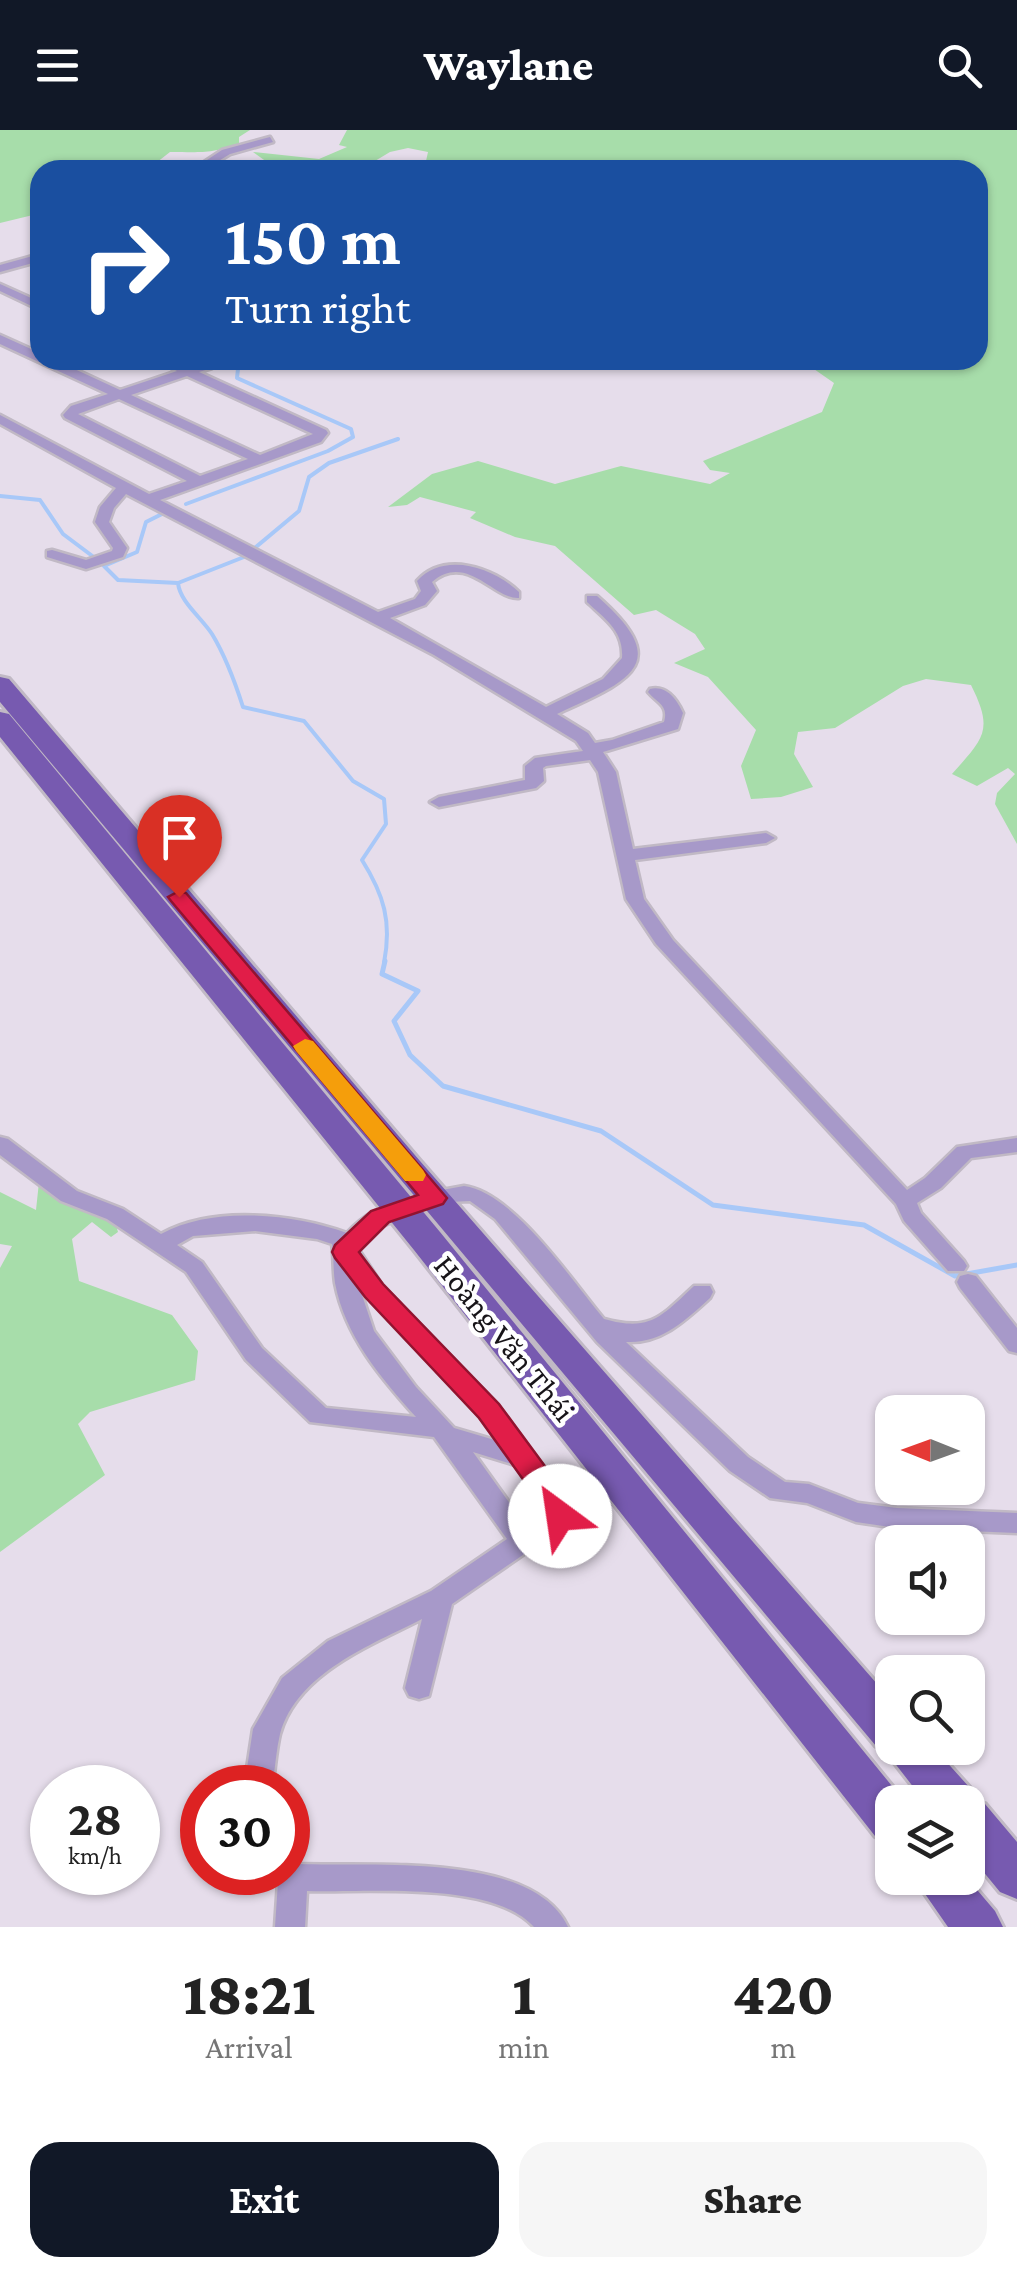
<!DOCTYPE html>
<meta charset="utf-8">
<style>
:root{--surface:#fff;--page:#f6f6f6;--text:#222;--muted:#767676;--accent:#111827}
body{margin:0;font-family:"Crimson Pro",serif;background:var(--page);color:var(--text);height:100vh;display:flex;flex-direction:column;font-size:38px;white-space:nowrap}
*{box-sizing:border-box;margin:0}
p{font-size:32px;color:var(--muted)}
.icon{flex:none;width:55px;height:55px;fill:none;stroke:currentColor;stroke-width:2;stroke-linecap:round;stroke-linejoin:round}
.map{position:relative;height:1797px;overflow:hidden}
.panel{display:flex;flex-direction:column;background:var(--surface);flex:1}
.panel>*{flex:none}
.hud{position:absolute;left:30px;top:30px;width:958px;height:210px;border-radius:30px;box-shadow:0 2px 8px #0004;background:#1a4fa0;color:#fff;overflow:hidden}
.needle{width:65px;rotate:271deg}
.controls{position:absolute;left:875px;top:1265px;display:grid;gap:20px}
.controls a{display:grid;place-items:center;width:110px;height:110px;border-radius:20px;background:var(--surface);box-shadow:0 2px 8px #0004;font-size:50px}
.speed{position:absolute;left:30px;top:1635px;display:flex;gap:20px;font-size:50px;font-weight:700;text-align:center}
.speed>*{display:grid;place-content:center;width:130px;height:130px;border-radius:50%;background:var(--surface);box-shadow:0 2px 8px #0004;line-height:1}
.speed small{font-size:25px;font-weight:400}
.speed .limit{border:15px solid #d22;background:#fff;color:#111}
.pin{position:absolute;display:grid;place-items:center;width:85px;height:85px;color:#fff;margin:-102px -42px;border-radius:50% 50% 50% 0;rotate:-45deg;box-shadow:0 0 10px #0007}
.pin .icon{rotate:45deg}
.me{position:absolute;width:110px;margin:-55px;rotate:329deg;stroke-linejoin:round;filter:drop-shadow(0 0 8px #0008)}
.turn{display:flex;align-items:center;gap:35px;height:210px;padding:0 30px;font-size:45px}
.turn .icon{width:130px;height:130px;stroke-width:2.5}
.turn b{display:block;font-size:70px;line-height:85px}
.eta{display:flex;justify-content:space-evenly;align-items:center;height:170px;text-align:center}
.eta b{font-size:60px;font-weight:800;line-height:70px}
.primary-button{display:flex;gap:20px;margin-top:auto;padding:20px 30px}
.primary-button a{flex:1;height:115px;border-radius:30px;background:var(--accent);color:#fff;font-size:40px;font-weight:800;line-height:115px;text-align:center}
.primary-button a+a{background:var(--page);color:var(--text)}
header{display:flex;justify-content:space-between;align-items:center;height:130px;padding:0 30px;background:var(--accent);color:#fff;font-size:45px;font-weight:800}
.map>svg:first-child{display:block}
.green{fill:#a7ddaa}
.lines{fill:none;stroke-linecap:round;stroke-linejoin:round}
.stream-far1{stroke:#a8c8f8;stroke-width:4}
.stream{stroke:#a8c8f8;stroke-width:5}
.street-casing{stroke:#c1b9c5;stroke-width:5}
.primary-casing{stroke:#c1b9c5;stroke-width:6}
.street{fill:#a799c9;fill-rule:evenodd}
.primary{fill:#775ab0;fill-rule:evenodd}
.route{fill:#e11d48;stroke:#92132f;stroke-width:2.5}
.slow{fill:#f59e0b}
.labels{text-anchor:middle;stroke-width:9;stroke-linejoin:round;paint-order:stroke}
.street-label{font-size:32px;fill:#171418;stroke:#fff}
</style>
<header><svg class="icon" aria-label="menu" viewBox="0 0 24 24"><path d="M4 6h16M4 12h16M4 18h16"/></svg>Waylane<svg class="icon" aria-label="search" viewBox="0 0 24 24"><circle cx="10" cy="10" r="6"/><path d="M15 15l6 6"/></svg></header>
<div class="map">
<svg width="1017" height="1797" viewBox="0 0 1017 1797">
<rect width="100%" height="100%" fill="#e6ddeb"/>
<path class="green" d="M0,0H250L239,7V14C209,24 201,22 170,22L147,40H40V75L31,80L33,85L0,93Z
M347,0H1017V714L995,674L997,663L1015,644L1008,638L977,656L952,644C984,608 994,601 971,555L926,549L903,556L835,598L798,602L794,624L813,657L781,667L751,669L741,636L756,600L708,547L674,533L705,519L695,504L656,480L634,485L555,416L515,407L470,388L476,382L420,367L407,375L388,377L432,344L478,331L555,354L621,336L710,354L730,343L710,340L703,331L822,282L834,253L801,230H978V40H424L428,22L408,18L390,22L360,40H278L253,22L319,29L347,17L339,15Z
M39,1052L115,1092L118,1102L111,1107L92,1092L72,1109L79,1151L172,1185L198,1221L195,1250L90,1282L78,1294L105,1345L0,1422V1138L12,1116L0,1114V1062L36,1080Z"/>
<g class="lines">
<path class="stream-far1" d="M0,366L40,370L63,404L95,428
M186,374L328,321L353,307L351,299L237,248L239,230
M162,384L146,392L137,422L104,436L118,450L178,453L244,427L299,381L309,347L329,333L398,309
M178,453C180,472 201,487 212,504C226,527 235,552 243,577L304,591L353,651L384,669L386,694L362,730C384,765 392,792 384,833"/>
<path class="stream" d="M385,831L382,844L418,861L394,891L410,925L443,956L601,1001L713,1075L864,1095L955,1146L1017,1135"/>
<defs>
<path id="street" d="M270,7L273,12L230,24L204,40H192L222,20Z
M40,124V131L0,142V135Z
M0,154L40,172V180L0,161Z
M0,205L40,223V230H55L120,260L177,241L156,230H172L188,237L205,230H218L212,238L199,242L326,300L328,303L321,312L160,370L378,482L415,469L421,461L417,451C444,421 493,437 519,462V468C494,470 467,422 432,452L437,461L425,475L390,488L546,577L603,549L622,528C624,501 605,489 587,472V466H597C676,535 628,551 557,584L588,603L595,613L612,610L664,592C669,575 657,573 648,562L650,559C667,555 677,570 683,583L678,599L603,622L616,642L633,719L766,703L775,708L766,713L635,730L644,769L673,810L907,1060L925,1048L957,1017L1017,1008V1022L971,1028L941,1058L917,1073L921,1083L964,1131L967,1136L964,1141H948L904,1091L896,1074L656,814L626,769L598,642L590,630L546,636L543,638L544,651L536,658L439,677L430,672L439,667L525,650V636L535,628L583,621L576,611L434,525L126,364L114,378L109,392L127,418L123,427L86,439L47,427V421L52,420L86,430L112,421L113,418L95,392L100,377L116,358L0,294V285L149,364L187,351L65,288L63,285L71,276L108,264L0,214ZM187,246L313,304L260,325L131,265ZM119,269L248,329L200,346L78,284Z
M0,1007L8,1009L77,1061L123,1079L161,1104C213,1075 293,1084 347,1103C361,1088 385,1070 407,1075L410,1080L407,1085L376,1099L359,1120L382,1155L498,1275L573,1378L569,1393L452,1474L429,1566L419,1569L409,1566L405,1558L422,1489C371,1515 297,1543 280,1604C276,1621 275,1640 272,1658H244L253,1599L282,1548L328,1511L431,1461L507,1409L434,1307L310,1292L246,1230L186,1142L107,1089L61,1071L0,1025ZM255,1101L317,1109L332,1114C334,1125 333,1140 335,1153C345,1206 381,1248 416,1287L326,1278L262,1218L202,1132L177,1115L193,1106ZM359,1156L480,1287L498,1311L454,1298L416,1257L374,1201ZM473,1322L515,1335L547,1382L526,1396Z
M464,1056C513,1062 572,1151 604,1189C650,1202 661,1187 694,1156H710L713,1162L710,1168C686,1190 661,1214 626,1212L748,1327L785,1352L809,1354L858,1373L897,1378L1017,1383V1403L897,1398L856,1392L807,1373L770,1368L730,1341L597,1212L495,1089L470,1071L426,1073L423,1068L426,1063Z
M968,1144L976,1146L1017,1198V1223L1009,1221L960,1158L957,1152L960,1146Z
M288,1729L299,1734C369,1737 533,1721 568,1797H534C492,1750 366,1763 307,1761L305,1797H275L278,1752L272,1742H288Z"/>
<path id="primary" d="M0,547L9,549L420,1031L892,1571V1618H934L970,1658L976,1671L985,1674L1017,1712V1769L1000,1762L968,1723V1672H925L883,1618L876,1616L0,572Z
M0,582L9,584L440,1102L905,1672H892V1711L875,1706L414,1120L0,607Z
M914,1748H967L995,1781L1003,1797H948Z"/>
</defs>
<use href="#street" class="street-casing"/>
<use href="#primary" class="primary-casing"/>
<use href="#street" class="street"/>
<use href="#primary" class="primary"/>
</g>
<path class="route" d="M179,761L186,763L447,1068L443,1074L389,1092L359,1122L383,1154L499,1274L570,1370L575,1386L570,1394L560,1397L550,1394L545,1380L479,1288L365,1167L335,1128L332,1122L335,1115L371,1081L418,1065L171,771L168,767Z"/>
<path class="slow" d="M305,909L313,911L423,1040L426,1045L423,1051H405L296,921L293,916Z"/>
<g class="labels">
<g class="street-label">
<text transform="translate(505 1208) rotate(51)" y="11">Hoàng Văn Thái</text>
</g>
</g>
</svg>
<div class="controls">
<a><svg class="needle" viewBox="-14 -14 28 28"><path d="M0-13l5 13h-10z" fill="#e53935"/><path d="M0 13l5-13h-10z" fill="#767676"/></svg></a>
<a><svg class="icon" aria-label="sound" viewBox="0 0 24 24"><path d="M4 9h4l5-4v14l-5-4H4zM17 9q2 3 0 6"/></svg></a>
<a><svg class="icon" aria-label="search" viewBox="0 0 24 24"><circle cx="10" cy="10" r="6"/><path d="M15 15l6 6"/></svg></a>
<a><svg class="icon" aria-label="layers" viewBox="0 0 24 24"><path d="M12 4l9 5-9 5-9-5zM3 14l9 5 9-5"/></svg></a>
</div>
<div class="speed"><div>28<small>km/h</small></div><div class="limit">30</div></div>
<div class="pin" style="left:179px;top:767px;background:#d93025"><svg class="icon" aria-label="arrive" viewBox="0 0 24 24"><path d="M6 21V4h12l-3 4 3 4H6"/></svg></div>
<svg class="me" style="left:560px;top:1386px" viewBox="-20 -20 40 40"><circle r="19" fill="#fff"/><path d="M0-13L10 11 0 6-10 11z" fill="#e11d48"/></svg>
<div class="hud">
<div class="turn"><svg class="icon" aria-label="right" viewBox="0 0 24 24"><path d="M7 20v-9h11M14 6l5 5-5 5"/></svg><div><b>150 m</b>Turn right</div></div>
</div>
</div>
<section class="panel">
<div class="eta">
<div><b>18:21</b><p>Arrival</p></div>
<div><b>1</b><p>min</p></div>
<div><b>420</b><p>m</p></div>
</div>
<div class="primary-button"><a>Exit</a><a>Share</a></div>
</section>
